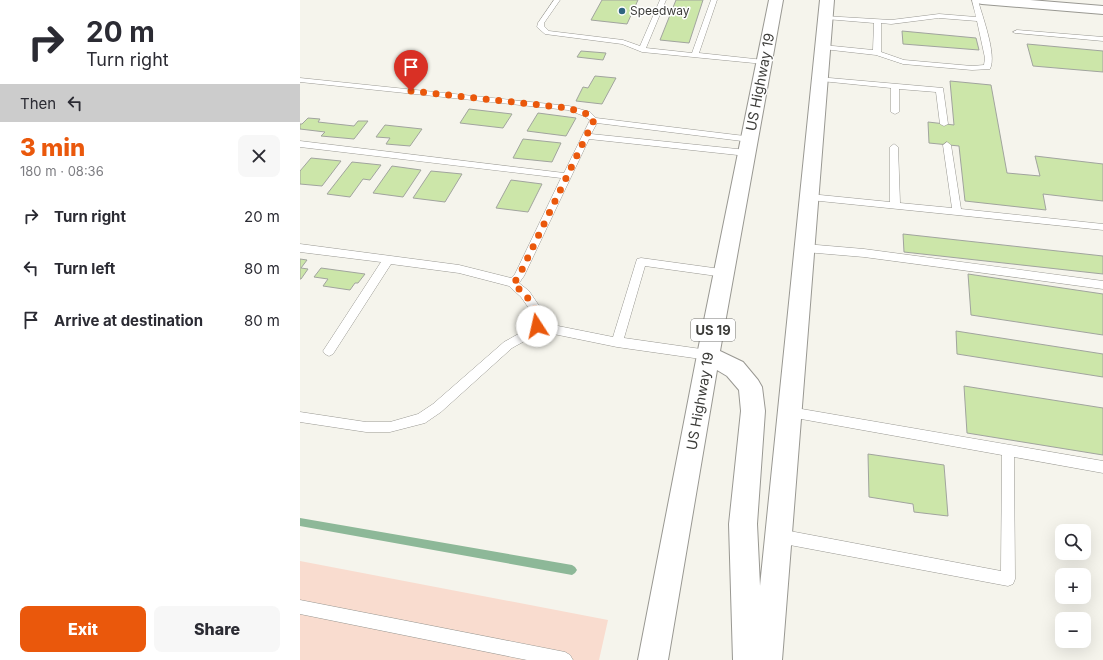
<!DOCTYPE html>
<meta charset="utf-8">
<style>
:root{--surface:#fff;--page:#f7f7f7;--text:#2b2b33;--muted:#7c7c81;--accent:#ea580c}
body{margin:0;font-family:Inter,sans-serif;background:var(--page);color:var(--text);height:100vh;display:flex;flex-direction:column;font-size:15px;white-space:nowrap}
*{box-sizing:border-box;margin:0}
p{font-size:13px;color:var(--muted)}
.icon{flex:none;width:22px;height:22px;fill:none;stroke:currentColor;stroke-width:2;stroke-linecap:round;stroke-linejoin:round}
.map{position:relative;flex:1;overflow:hidden}
.details{display:flex;flex-direction:column;background:var(--surface);width:300px}
.details>*{flex:none}
.banner{background:#fff;color:var(--text);overflow:hidden}
.buttons{position:absolute;left:755px;top:524px;display:grid;gap:8px}
.buttons a{display:grid;place-items:center;width:36px;height:36px;border-radius:8px;background:var(--surface);box-shadow:0 4px 16px #0002;font-size:20px}
.pin{position:absolute;display:grid;place-items:center;width:34px;height:34px;color:#fff;margin:-41px -17px;border-radius:50% 50% 50% 0;rotate:-45deg;box-shadow:0 0 4px #0007}
.pin .icon{rotate:45deg}
.me{position:absolute;width:44px;margin:-22px;rotate:350deg;stroke-linejoin:round;filter:drop-shadow(0 0 3px #0008)}
.turn{display:flex;align-items:center;gap:14px;height:84px;padding:0 20px;font-size:18px}
.turn .icon{width:52px;height:52px;stroke-width:2.5}
.turn b{display:block;font-size:28px;line-height:34px}
.then{display:flex;align-items:center;height:38px;padding:0 20px;background:#0003;gap:8px;font-size:15px}
.round{display:grid;place-items:center;flex:none;width:42px;height:42px;border-radius:8px;background:var(--page)}
.summary{display:flex;align-items:center;justify-content:space-between;height:68px;padding:0 20px}
h1{font-size:24px;font-weight:800;line-height:30px;color:var(--accent)}
.button{display:flex;gap:8px;margin-top:auto;padding:8px 20px}
.button a{flex:1;height:46px;border-radius:8px;background:var(--accent);color:#fff;font-size:16px;font-weight:800;line-height:46px;text-align:center}
.button a+a{background:var(--page);color:var(--text)}
ul{padding:0;list-style:none}
li{display:flex;align-items:center;gap:12px;height:52px;padding:0 20px}
li div{flex:1}
li b{display:block;font-size:15px}
li em{font-style:normal}
main{display:flex;flex:1;min-height:0}
.map>svg:first-child{display:block}
.green{fill:#f9dccf}
.lines{fill:none;stroke-linecap:round;stroke-linejoin:round}
.stream{fill:#8db898;fill-rule:evenodd}
.building{fill:#cce6a9;stroke:#a1a49e}
.service-casing{stroke:#999892;stroke-width:1}
.secondary-casing{stroke:#999892;stroke-width:2}
.trunk-casing{stroke:#999892;stroke-width:2}
.service{fill:#fff;fill-rule:evenodd}
.secondary{fill:#fff;fill-rule:evenodd}
.trunk{fill:#fff;fill-rule:evenodd}
.route{stroke:#ea580c;stroke-width:7;stroke-dasharray:0 12.6}
.poi-dot{fill:#2f6580;stroke:#fff;stroke-width:1.5}
.labels{text-anchor:middle;stroke-width:3;stroke-linejoin:round;paint-order:stroke}
.far-poi-label{font-size:12px;fill:#3c3c39;stroke:#fff;text-anchor:start}
.shield{fill:#fff;stroke:#767674;stroke-width:1}
.shield-label{font-size:13px;font-weight:bold;fill:#3c3c39}
.street-label{font-size:14px;fill:#3c3c39;stroke:#fff}
</style>
<main>
<section class="details">
<div class="banner">
<div class="turn"><svg class="icon" aria-label="right" viewBox="0 0 24 24"><path d="M7 20v-9h11M14 6l5 5-5 5"/></svg><div><b>20 m</b>Turn right</div></div>
<div class="then">Then<svg class="icon" aria-label="left" viewBox="0 0 24 24"><path d="M17 20v-9H6M10 6l-5 5 5 5"/></svg></div>
</div>
<div class="summary"><div><h1>3 min</h1><p>180 m · 08:36</p></div><a class="round"><svg class="icon" aria-label="close" viewBox="0 0 24 24"><path d="M6 6l12 12M18 6L6 18"/></svg></a></div>
<ul>
<li><svg class="icon" aria-label="right" viewBox="0 0 24 24"><path d="M7 20v-9h11M14 6l5 5-5 5"/></svg><div><b>Turn right</b></div><em>20 m</em></li>
<li><svg class="icon" aria-label="left" viewBox="0 0 24 24"><path d="M17 20v-9H6M10 6l-5 5 5 5"/></svg><div><b>Turn left</b></div><em>80 m</em></li>
<li><svg class="icon" aria-label="arrive" viewBox="0 0 24 24"><path d="M6 21V4h12l-3 4 3 4H6"/></svg><div><b>Arrive at destination</b></div><em>80 m</em></li>
</ul>
<div class="button"><a>Exit</a><a>Share</a></div>
</section>
<div class="map">
<svg width="803" height="660" viewBox="0 0 803 660">
<rect width="100%" height="100%" fill="#f5f4ec"/>
<path class="green" d="M0,561L308,620L299,660H0Z"/>
<g class="lines">
<path class="stream" d="M0,518L272,565L275,567L277,570L275,573L272,575L0,526Z"/>
</g>
<path class="building" d="M302,0H338L327,24L291,20Z
M376,0H403L389,43L360,40Z
M602,31L676,38L679,50L603,44Z
M727,44L803,51V72L733,66Z
M281,51L306,53L303,60L277,57Z
M295,76L316,78L302,104L276,101L283,87L288,88Z
M650,81L691,85L707,173L740,176L735,156L803,164V201L743,194L746,210L665,201L659,146L629,143L628,122L654,125Z
M169,109L212,114L203,128L160,123Z
M238,113L276,118L266,136L227,131Z
M8,118L20,119L18,122L54,126L58,121H68L54,139L21,136L25,132L0,129V124H2Z
M85,125L122,129L110,146L86,144L90,138L76,137Z
M223,139L261,143L252,162L213,158Z
M11,158L41,161L22,186L0,184V171Z
M52,162L81,165L70,180L63,179L50,197L27,194Z
M92,166L121,170L103,197L73,193Z
M131,171L162,174L145,202L113,198Z
M211,180L242,184L228,212L196,208Z
M603,234L803,256V274L604,252Z
M0,259L7,260L1,268L8,269L1,279H0Z
M21,268L65,274L58,283H55L50,290L23,286L28,279L14,277Z
M668,274L803,294V335L671,315Z
M656,331L803,354V377L657,354Z
M664,386L803,408V455L667,433Z
M568,454L644,465L648,516L614,512L613,504L569,497Z"/>
<g class="lines">
<defs>
<path id="service" d="M254,0H260L244,23V26L249,31L323,40L340,46L360,0H366L346,48L392,53L411,0H417L399,53L464,60L468,62L464,64L342,52L322,44L245,34L237,27L238,23Z
M672,0H678C682,16 697,54 690,69L672,70L603,64L576,55L523,49L519,47L523,45L573,50L574,23L526,19L523,17L524,16L591,20L639,14L676,17ZM639,18L677,21L685,58L684,65L672,66L604,60L581,52V23L591,24Z
M717,30L803,37V41L715,33L713,32Z
M518,77L643,88L648,124L644,126L640,124L636,92L599,89V112L595,114L591,112V88L521,81H518Z
M0,78L269,106L290,112L296,118L453,137L454,139L450,142L297,123L291,134L447,150L451,153L447,156L289,139L224,276L219,283L229,291L242,310L243,313V323L313,337L337,259L341,258L428,270L429,273L428,276L424,277L345,266L324,338L408,350L412,352L414,355L412,358L408,360L317,347L239,331L230,338L212,348L141,412L125,423L90,432H66L0,422V412L66,422H90L118,414L133,404L204,342L222,332L232,324L233,314L221,297L209,286L159,273L91,264L33,354L29,356L25,354L23,351L25,348L81,262L0,252V244L159,265L211,278L215,274L261,178L0,147V141L264,173L290,120L284,116L268,110L0,82Z
M647,142L651,145L661,209L803,224V230L510,200L505,197L510,194L590,202V147L594,144L598,147L600,203L652,208L643,145Z
M505,244L564,249L803,281V289L564,257L505,252L500,248Z
M490,407L803,461V473L714,457L715,579L713,584L708,586L479,543L474,541L472,536L474,531L479,529L701,571L702,455L490,417L486,416L484,412L486,408Z
M0,600L265,652L270,655L273,660H227L0,614Z"/>
<path id="secondary" d="M675,0H730L803,6V14L682,4L677,3Z"/>
<path id="trunk" d="M469,0H483L420,351L443,362L458,380L462,387L465,411L457,524L460,586L520,0H534L482,660H433L429,524L441,411L439,390L427,376L417,370L368,660H338L397,355Z"/>
</defs>
<use href="#service" class="service-casing"/>
<use href="#secondary" class="secondary-casing"/>
<use href="#trunk" class="trunk-casing"/>
<use href="#service" class="service"/>
<use href="#secondary" class="secondary"/>
<use href="#trunk" class="trunk"/>
</g>
<g class="lines">
<path class="route" d="M111,91L268,108L287,114L294,120L219,276L213,284L225,294L238,313L237,326"/>
</g>
<circle class="poi-dot" cx="322" cy="11" r="4"/>
<g class="labels">
<g class="far-poi-label">
<text x="330" y="15">Speedway</text>
</g>
<rect class="shield" x="391" y="319" width="44" height="22" rx="3"/>
<g class="shield-label">
<text x="413" y="335">US 19</text>
</g>
<g class="street-label">
<text transform="translate(460 82) rotate(-79)" y="5">US Highway 19</text>
<text transform="translate(400 401) rotate(-80)" y="5">US Highway 19</text>
</g>
</g>
</svg>
<div class="buttons">
<a><svg class="icon" aria-label="search" viewBox="0 0 24 24"><circle cx="10" cy="10" r="6"/><path d="M15 15l6 6"/></svg></a>
<a>+</a>
<a>−</a>
</div>
<div class="pin" style="left:111px;top:91px;background:#d93025"><svg class="icon" aria-label="arrive" viewBox="0 0 24 24"><path d="M6 21V4h12l-3 4 3 4H6"/></svg></div>
<svg class="me" style="left:237px;top:326px" viewBox="-20 -20 40 40"><circle r="19" fill="#fff"/><path d="M0-13L10 11 0 6-10 11z" fill="#ea580c"/></svg>
</div>
</main>
